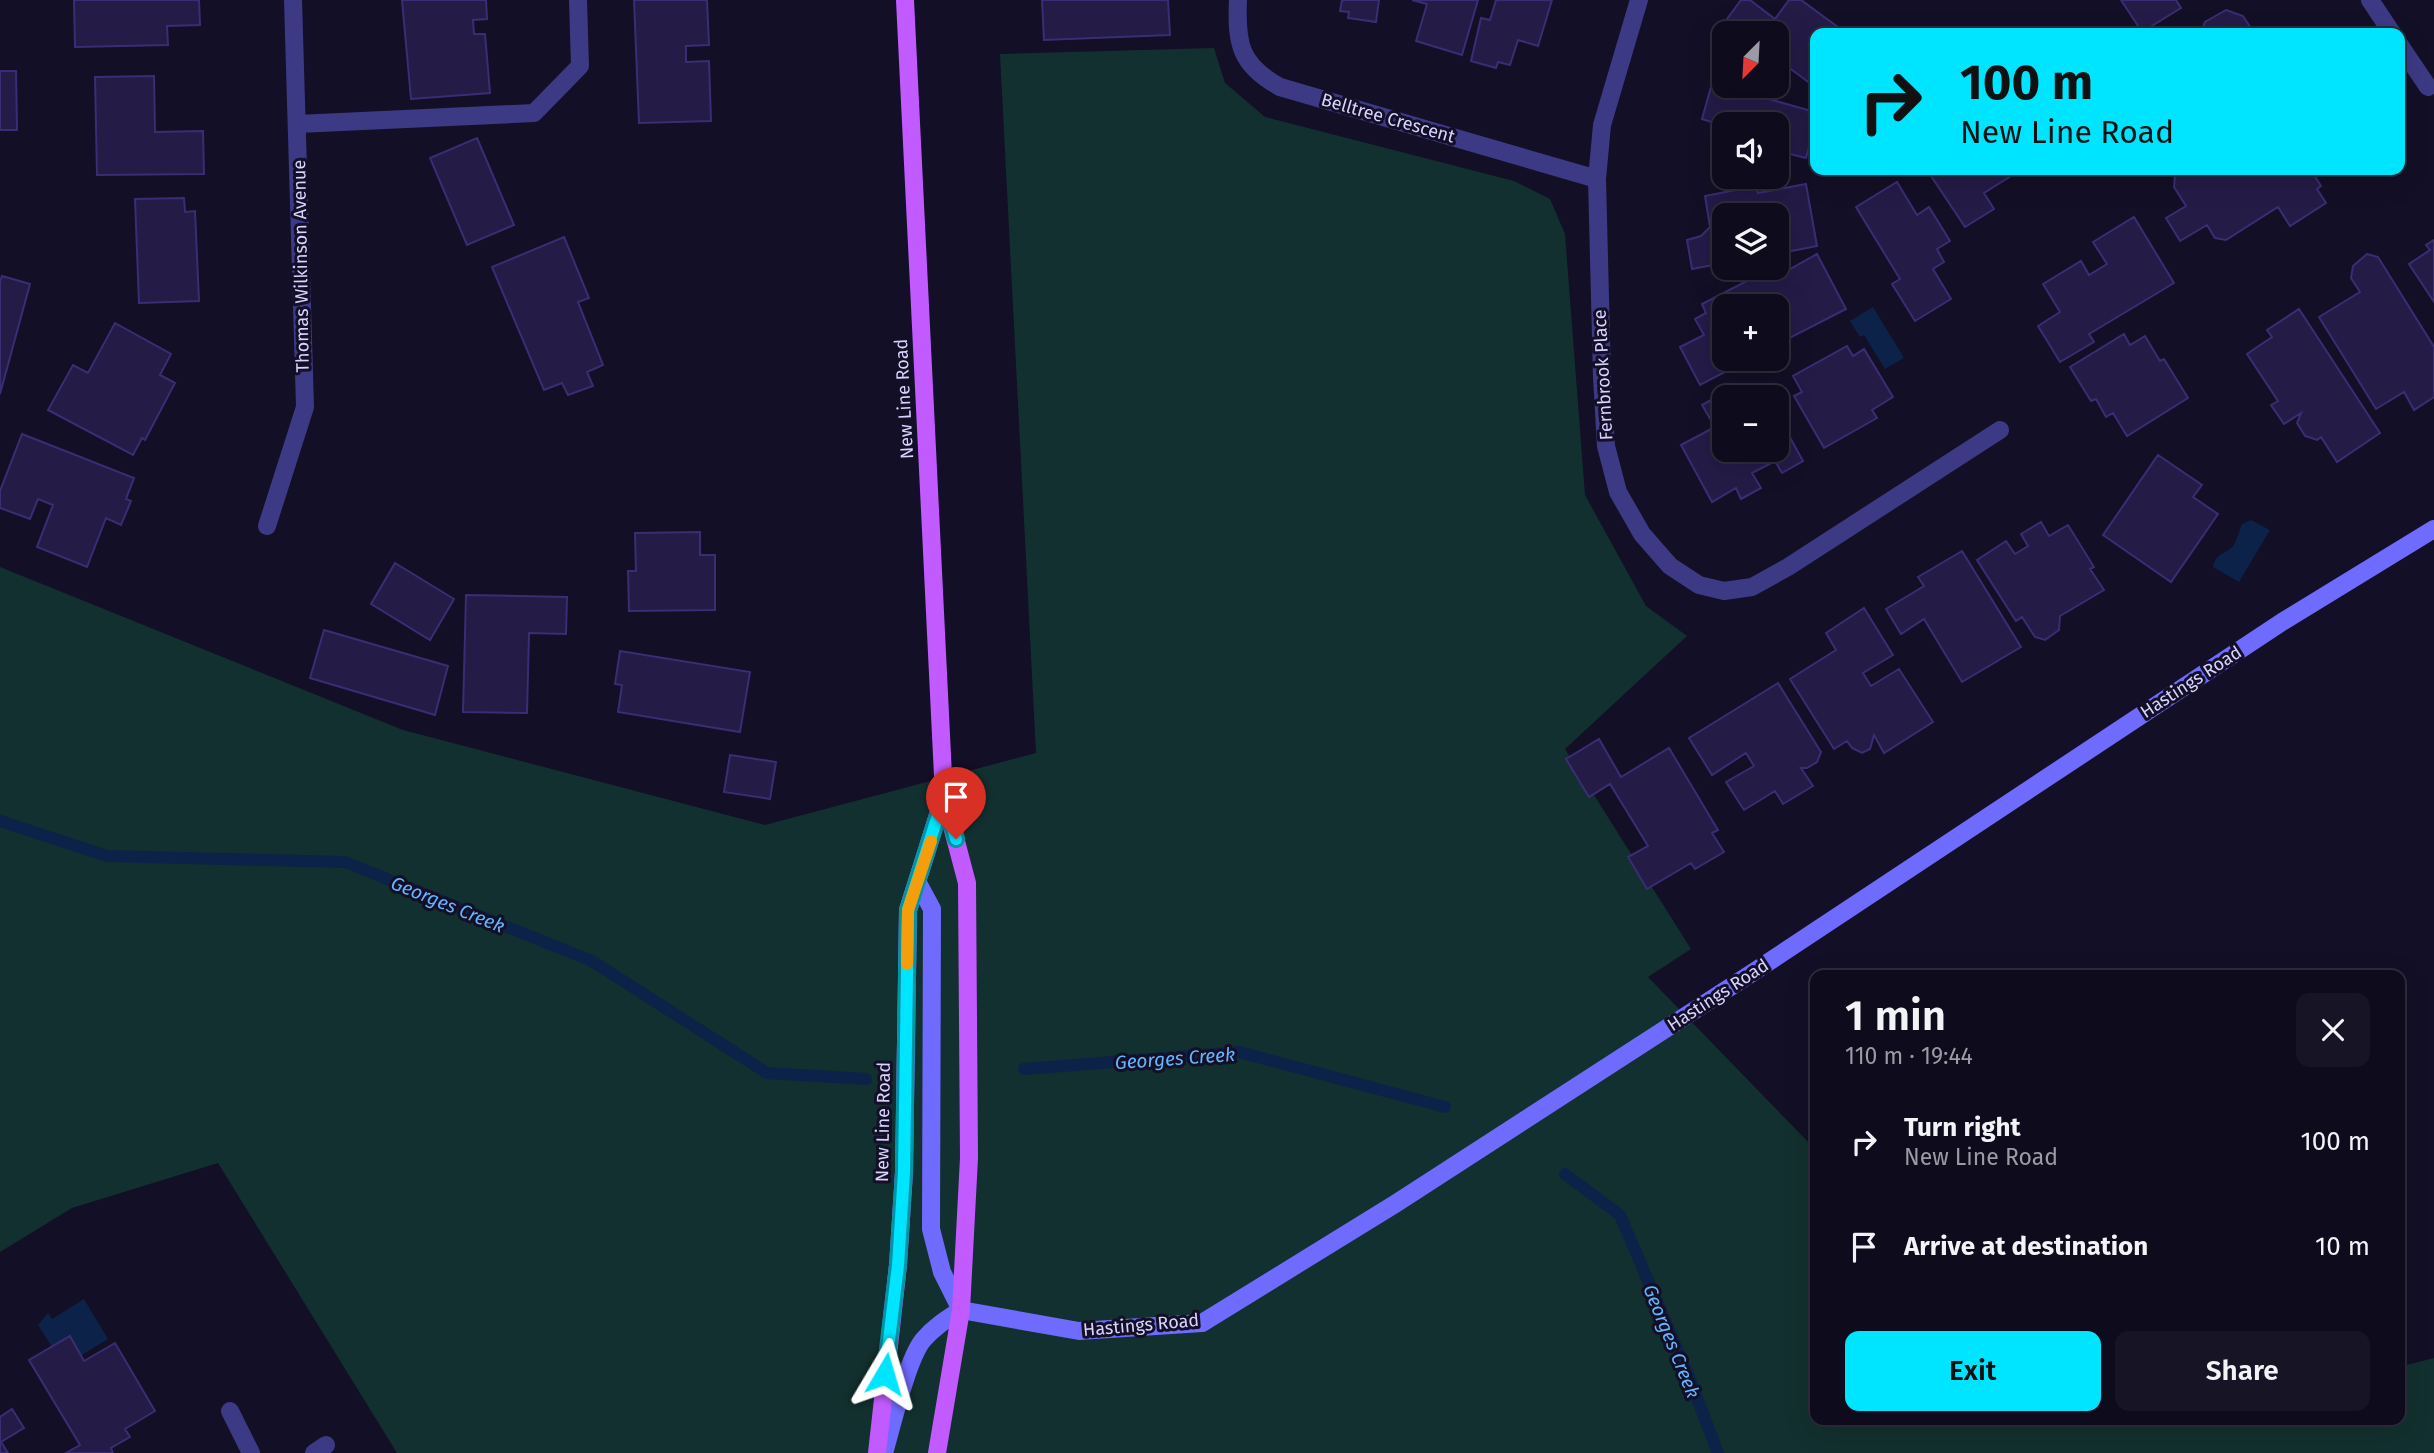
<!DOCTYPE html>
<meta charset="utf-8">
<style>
:root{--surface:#0e0b1c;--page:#171425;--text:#f1f3f6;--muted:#9b9ba3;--line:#2e2b3b;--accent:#00e5ff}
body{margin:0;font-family:"Fira Sans",sans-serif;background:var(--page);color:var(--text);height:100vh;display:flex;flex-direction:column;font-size:26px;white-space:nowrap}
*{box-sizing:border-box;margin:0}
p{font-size:23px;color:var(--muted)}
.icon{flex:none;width:38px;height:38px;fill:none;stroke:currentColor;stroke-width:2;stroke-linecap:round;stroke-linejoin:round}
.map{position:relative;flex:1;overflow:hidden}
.drawer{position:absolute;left:1810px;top:970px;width:595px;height:455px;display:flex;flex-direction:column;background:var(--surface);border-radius:14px;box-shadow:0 7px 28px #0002,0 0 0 2px var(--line)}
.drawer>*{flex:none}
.guide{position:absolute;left:1810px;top:28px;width:595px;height:147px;border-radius:14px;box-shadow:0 7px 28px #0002,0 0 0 2px var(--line);background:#00e5ff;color:#111;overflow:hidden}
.needle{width:46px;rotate:204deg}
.tools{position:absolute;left:1712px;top:21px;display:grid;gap:14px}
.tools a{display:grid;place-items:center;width:77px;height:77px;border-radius:14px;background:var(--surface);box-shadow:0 7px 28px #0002,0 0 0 2px var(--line);font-size:35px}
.pin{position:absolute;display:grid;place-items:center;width:60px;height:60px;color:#fff;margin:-72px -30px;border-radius:50% 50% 50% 0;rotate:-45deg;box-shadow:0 0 7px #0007}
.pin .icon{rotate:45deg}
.me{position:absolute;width:77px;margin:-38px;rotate:7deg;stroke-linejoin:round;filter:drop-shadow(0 0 5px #0008)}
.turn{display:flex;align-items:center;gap:24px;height:147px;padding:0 35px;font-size:32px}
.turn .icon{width:91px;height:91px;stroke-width:2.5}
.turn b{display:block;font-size:49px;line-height:60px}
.round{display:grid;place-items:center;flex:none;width:74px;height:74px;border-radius:14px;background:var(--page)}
.summary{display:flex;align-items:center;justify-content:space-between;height:119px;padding:0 35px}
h1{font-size:42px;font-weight:600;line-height:52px}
.cta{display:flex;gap:14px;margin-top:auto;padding:14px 35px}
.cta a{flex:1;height:80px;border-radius:14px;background:var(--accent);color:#111;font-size:28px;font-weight:600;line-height:80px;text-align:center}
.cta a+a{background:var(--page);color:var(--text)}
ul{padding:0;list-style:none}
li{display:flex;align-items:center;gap:21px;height:105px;padding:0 35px}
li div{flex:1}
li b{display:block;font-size:26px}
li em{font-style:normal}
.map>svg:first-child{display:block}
.green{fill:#12302f}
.water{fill:#0c2248}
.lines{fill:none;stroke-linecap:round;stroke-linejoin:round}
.stream{stroke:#0c2248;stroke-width:12}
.building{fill:#241b47;stroke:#3b2d73;stroke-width:2}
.lane{stroke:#3d3a85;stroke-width:18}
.street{stroke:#3d3a85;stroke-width:18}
.secondary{stroke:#6f6bff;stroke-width:18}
.primary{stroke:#c25bff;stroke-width:18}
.route-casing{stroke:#0095a6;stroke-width:18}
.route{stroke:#00e5ff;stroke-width:12}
.slow{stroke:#f59e0b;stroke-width:12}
.labels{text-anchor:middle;stroke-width:6;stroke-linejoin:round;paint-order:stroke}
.street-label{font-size:18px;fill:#d9d4ff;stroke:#130f26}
.water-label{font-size:19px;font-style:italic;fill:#62b6ff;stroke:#130f26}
</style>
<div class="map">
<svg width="2434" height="1453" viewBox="0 0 2434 1453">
<rect width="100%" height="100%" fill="#130f26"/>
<path class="green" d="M1214,48L1225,83L1265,117L1514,181L1550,199L1565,234L1585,495L1646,606L1687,636L1565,749L1691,949L1648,977L1815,1149V1419H2399V1367L2434,1358V1453H397L218,1163L72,1208L0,1252V567L403,730L765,825L1036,753L1000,54Z"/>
<path class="water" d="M1873,307L1904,358L1885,369L1864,335L1860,337L1850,321Z
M2251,520L2270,530L2239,582L2213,567C2216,553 2224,555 2233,546C2237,541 2239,530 2242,524Z
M84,1299L108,1339L64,1366L38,1325L48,1313L52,1319Z"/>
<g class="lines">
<path class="stream" d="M0,821L107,856L345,862L592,961L767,1073L866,1079
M1024,1069L1239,1052L1445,1107
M1565,1174L1620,1215L1687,1372L1718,1453"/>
</g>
<path class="building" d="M74,0H199L200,25L167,26L168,45L75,47Z
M402,0H486L487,19L473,20L474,34H485L490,93L411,99Z
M634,0H707L709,45L686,46V62L709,61L711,121L639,123Z
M1042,0H1168L1170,35L1044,40Z
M1342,0H1379L1376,22L1348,18L1349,12L1340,11Z
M1412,0H1478L1462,55L1416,41L1427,4Z
M1496,0H1552L1538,46L1518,40L1510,65L1498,62L1496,68L1471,61L1481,18L1490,20Z
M1741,0H1750L1775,19L1789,0H1801L1846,33H1815V87L1776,58V33H1729L1721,27Z
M2121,0H2176L2181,8L2142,32Z
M2226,10L2243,16L2254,33H2201L2205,22Z
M0,71H16L17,130H0Z
M154,76L155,132L203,131L204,174L97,175L95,77Z
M1714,76L1724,79V86H1748L1753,87L1751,94L1815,112V137L1812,136L1806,158L1782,152L1776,173V124L1724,126L1702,119Z
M477,138L514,225L467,245L430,158Z
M1927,170H2007L2011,176L1984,193L1994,209L1965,227Z
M2185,170H2311L2321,186L2317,189L2326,203L2290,226L2278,207L2226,240L2215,238L2207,225L2180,241L2166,218L2186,206L2174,187L2175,176Z
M1897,182L1917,215L1929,207L1950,241L1937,249L1944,262L1933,269L1951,299L1915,321L1892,284L1900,279L1856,207Z
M1806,184L1817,246L1776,254V215H1724V263L1692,269L1687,240L1701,236L1710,227L1705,196L1756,186L1758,193Z
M184,198L185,212L195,211L199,301L139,303L135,199Z
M2134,217L2174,283L2089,334L2094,342L2060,362L2038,326L2060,312L2043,284L2081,261L2089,275L2107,264L2093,242Z
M564,237L589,298L578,302L603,365L587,372L593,386L568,395L562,383L544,390L492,267Z
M2434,240V302L2409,264L2430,250L2426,245Z
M1817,254L1846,309L1776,345V306H1724V359H1750L1700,385L1680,347L1704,335L1695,319L1706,313L1702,304L1772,268L1778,276Z
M2367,254L2378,257L2434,347V397L2414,410L2404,392L2376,409L2319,317L2360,292L2351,278L2353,266Z
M2,276L30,284L0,394V282Z
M2299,309L2380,433L2337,462L2321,437L2317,440L2305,436L2297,423L2301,413L2284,424L2271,405L2278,401L2247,354L2272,337L2267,330Z
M115,323L171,354L160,375L175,383L145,440L142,438L133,455L48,410L73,365L88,373Z
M2124,334L2130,345L2145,336L2160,361L2164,359L2188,398L2127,436L2113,413L2106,417L2096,399L2091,401L2070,367Z
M1847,346L1853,356L1864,349L1893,397L1872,410L1877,418L1824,448L1794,396L1802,392L1793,376Z
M1737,386L1744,397H1724V450H1776V436L1786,430L1803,461L1782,473L1775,461L1752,473L1761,488L1741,499L1736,488L1712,502L1681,445L1715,427L1702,405Z
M22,434L134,478L126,499L131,501L121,525L106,518L87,567L37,547L53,505L38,499L30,519L0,508V491Z
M2158,455L2202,485L2193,497L2218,514L2171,582L2103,535Z
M2041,522L2049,536L2068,525L2094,567L2090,569L2104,590L2060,616L2059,630L2045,640L2035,637L2022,617L2016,621L1977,560L2006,541L2015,554L2028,546L2021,534Z
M700,532V555H715V610L629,611L628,571H636L635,533Z
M1962,551L2021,647L1962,682L1924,619L1901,634L1886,609L1924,586L1918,577Z
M395,563L454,599L430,640L371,604Z
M466,595L567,597L566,634L529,633L527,713L463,712Z
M1864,608L1893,655L1863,673L1871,686L1899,669L1933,722L1884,753L1874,735L1870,749L1862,753L1852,748L1847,741L1834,749L1790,679L1836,650L1826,633Z
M324,630L448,666L435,715L310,678Z
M620,651L750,672L740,732L618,712L622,685L615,684Z
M1778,683L1821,752L1817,762L1807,768H1801L1813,786L1783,804L1775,791L1744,810L1726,782L1754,766L1746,753L1712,775L1689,738Z
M1599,739L1621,777L1669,748L1718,830L1712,833L1724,852L1695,869L1691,863L1647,889L1628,857L1648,846L1610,784L1589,797L1566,759Z
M730,755L776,762L770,799L724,792Z
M70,1336L84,1361L115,1343L155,1411L125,1429L130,1437L111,1448L113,1453H66L80,1445L29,1360Z
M12,1409L24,1428L1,1442L8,1453H0V1417Z"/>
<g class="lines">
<path class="lane" d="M298,124L534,113L580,66L578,0"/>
<path class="street" d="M1238,0C1236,44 1240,65 1280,87L1597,179
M1639,0L1602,125L1597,179L1602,377L1606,446L1618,492L1642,534L1670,566L1699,585L1724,591L1752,587L1788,567L2000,430
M2370,0L2392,33
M2399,44L2428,87
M267,526L305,407L293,0
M230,1411L251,1453
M314,1453L326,1445"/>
<path class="secondary" d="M918,883L932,909L931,1229L942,1272L961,1310
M961,1310L1079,1331L1202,1323L1395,1204L1752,973L2282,622L2434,529
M884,1453C892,1426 907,1360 923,1340C934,1327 947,1319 961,1310"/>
<path class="primary" d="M905,0L944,796L967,883L969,1158L961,1310L937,1453
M877,1453L898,1265L904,1172L908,910L944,796"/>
</g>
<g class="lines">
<defs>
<path id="route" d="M885,1374L898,1265L904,1172L908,910L944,796L956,839"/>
</defs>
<use href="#route" class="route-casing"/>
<use href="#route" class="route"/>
<path class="slow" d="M907,964L908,910L931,841"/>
</g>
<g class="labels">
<g class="street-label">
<text transform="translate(1388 118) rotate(16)" y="6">Belltree Crescent</text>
<text transform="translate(301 266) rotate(-91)" y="6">Thomas Wilkinson Avenue</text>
<text transform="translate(1603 375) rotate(-93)" y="6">Fernbrook Place</text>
<text transform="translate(904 399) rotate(-93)" y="6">New Line Road</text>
<text transform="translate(2191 682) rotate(-33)" y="6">Hastings Road</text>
<text transform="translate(1718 995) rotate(-33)" y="6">Hastings Road</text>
<text transform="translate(883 1122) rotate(-89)" y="6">New Line Road</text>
<text transform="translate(1141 1325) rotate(-5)" y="6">Hastings Road</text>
</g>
<g class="water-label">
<text transform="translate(448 904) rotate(22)" y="7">Georges Creek</text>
<text transform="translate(1175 1058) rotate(-4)" y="7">Georges Creek</text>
<text transform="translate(1672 1341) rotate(68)" y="7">Georges Creek</text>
</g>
</g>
</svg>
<div class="tools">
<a><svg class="needle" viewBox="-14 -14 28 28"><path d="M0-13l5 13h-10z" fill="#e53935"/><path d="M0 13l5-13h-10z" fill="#9b9ba3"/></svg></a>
<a><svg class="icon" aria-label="sound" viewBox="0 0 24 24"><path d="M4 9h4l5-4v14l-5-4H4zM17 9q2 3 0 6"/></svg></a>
<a><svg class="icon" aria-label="layers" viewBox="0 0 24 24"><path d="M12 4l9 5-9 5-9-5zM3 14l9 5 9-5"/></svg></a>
<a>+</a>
<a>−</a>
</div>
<div class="pin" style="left:956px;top:839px;background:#d93025"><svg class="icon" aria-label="arrive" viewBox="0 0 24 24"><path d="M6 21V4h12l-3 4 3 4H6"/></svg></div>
<svg class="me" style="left:885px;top:1374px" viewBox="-20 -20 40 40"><path d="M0-17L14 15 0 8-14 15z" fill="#00e5ff" stroke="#fff" stroke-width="4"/></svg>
<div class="guide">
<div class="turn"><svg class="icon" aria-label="right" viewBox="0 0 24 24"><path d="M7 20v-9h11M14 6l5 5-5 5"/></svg><div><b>100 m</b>New Line Road</div></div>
</div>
<section class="drawer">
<div class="summary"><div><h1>1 min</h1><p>110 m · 19:44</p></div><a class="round"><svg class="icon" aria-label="close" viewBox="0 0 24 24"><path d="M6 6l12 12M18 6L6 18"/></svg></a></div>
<ul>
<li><svg class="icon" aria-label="right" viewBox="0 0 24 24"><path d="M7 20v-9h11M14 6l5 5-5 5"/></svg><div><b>Turn right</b><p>New Line Road</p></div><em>100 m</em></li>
<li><svg class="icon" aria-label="arrive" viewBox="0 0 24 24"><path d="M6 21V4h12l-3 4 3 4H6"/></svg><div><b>Arrive at destination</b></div><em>10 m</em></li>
</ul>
<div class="cta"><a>Exit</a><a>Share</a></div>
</section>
</div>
